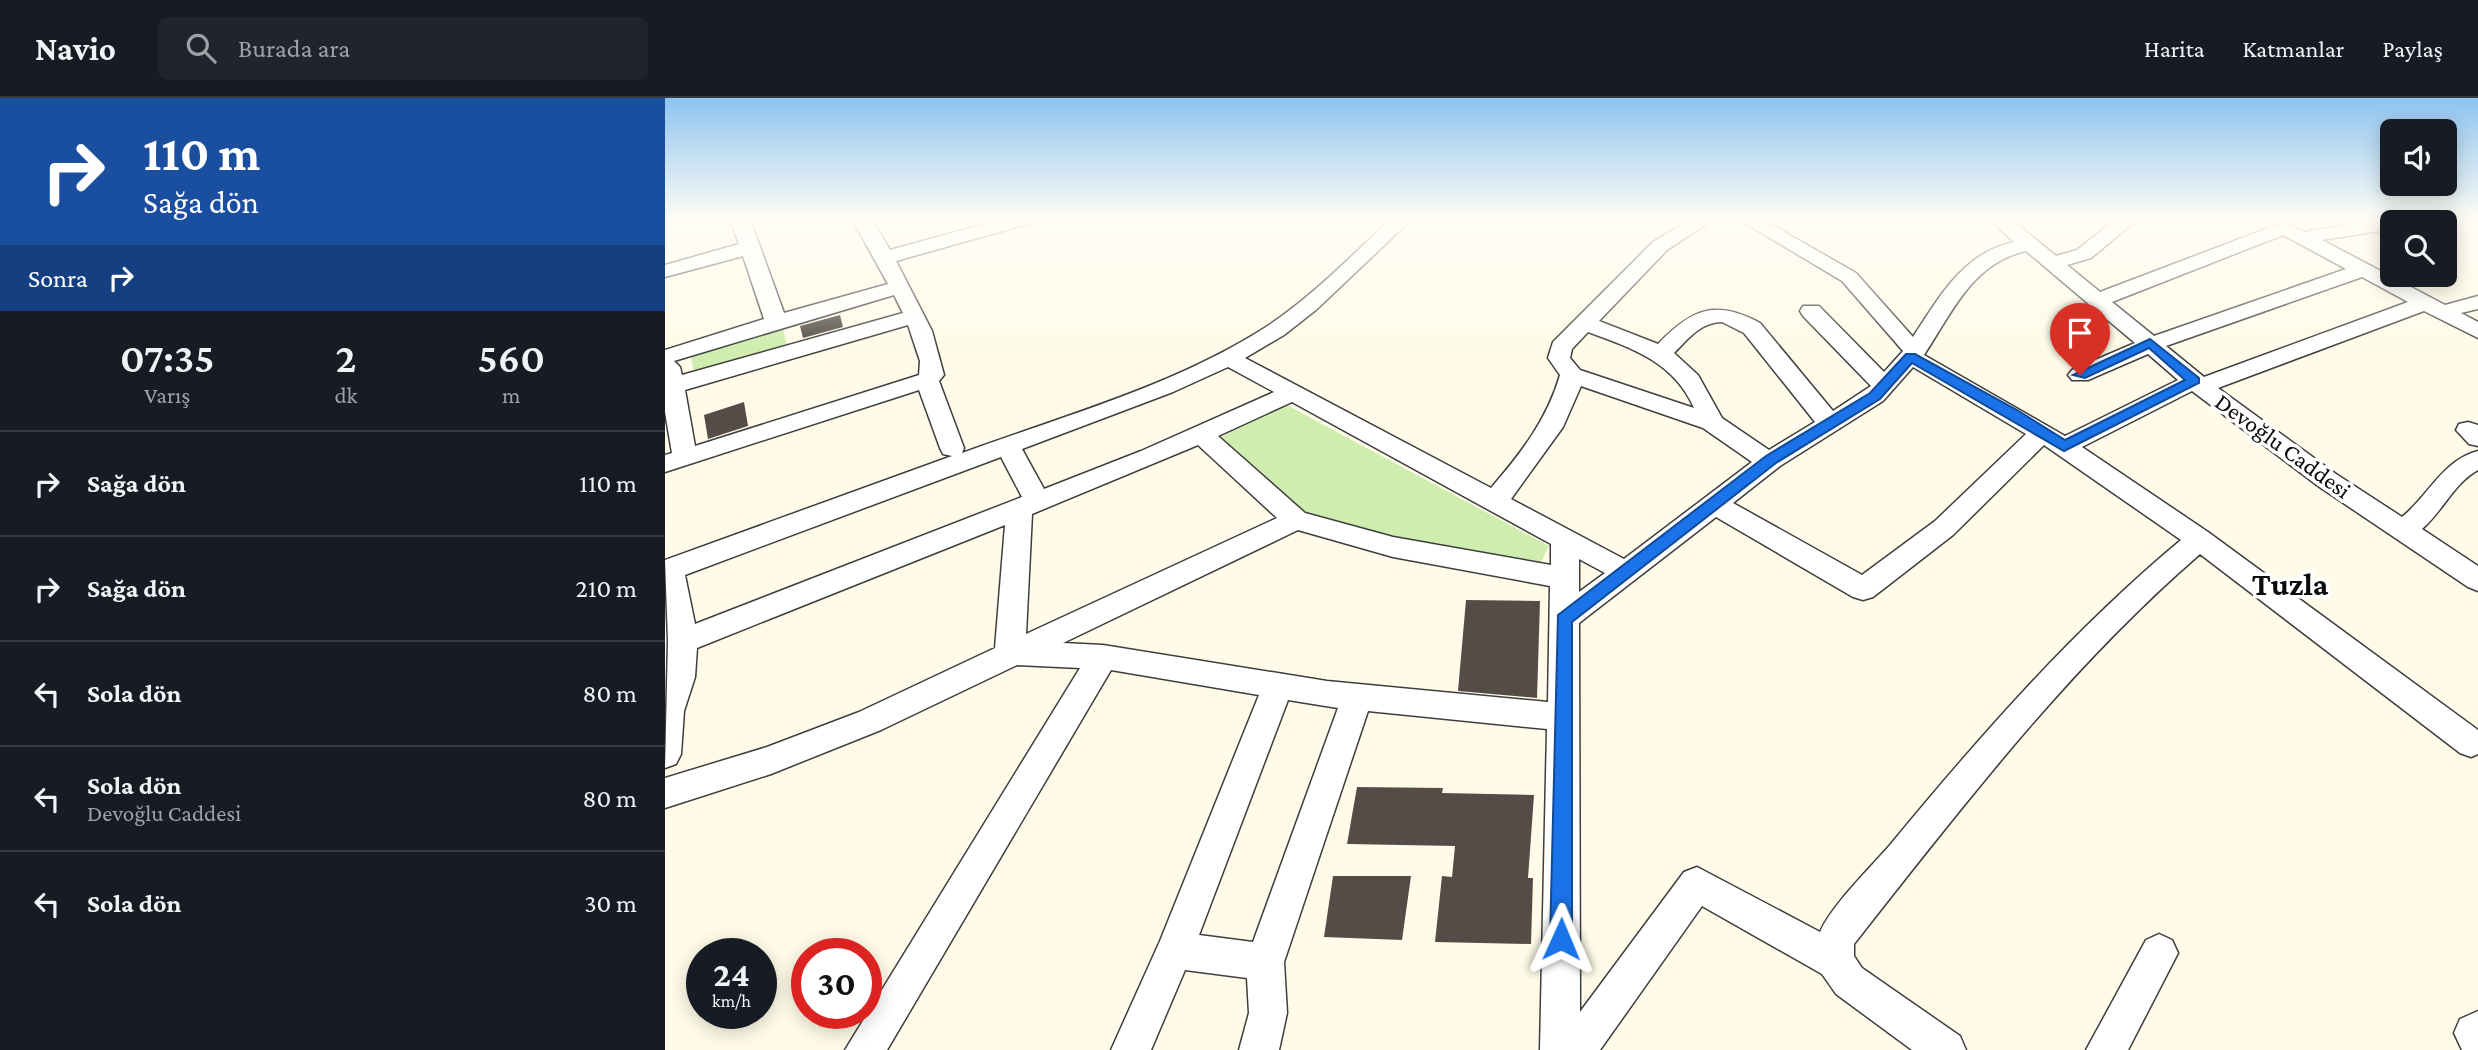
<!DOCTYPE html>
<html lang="tr">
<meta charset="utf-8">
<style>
:root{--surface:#171b24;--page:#20242c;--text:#f1f3f6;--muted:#9ea1a6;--line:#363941}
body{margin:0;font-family:"Crimson Pro",serif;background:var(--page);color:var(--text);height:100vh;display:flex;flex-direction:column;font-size:26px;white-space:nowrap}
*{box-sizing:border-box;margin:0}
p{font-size:23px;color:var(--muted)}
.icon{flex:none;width:38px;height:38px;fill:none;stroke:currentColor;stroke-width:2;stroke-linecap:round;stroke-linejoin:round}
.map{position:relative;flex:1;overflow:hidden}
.sheet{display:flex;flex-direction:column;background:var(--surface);width:665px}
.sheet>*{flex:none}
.hud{background:#1a4fa0;color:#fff;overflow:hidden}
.buttons{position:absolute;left:1715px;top:21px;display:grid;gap:14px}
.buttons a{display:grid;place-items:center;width:77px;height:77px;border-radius:10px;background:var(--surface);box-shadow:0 4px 18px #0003;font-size:35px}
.speed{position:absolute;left:21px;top:840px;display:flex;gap:14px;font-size:35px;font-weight:700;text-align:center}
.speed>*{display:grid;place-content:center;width:91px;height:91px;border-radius:50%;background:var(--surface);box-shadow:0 4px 18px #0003;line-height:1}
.speed small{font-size:18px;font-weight:400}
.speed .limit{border:10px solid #d22;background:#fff;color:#111}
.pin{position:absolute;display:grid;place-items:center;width:60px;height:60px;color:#fff;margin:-72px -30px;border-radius:50% 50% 50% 0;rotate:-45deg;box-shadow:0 0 7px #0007}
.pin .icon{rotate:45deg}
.me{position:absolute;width:77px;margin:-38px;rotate:1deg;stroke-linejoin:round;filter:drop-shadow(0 0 5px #0008)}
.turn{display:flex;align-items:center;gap:24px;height:147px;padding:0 28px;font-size:32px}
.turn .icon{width:91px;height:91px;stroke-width:2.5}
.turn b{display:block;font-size:49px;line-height:60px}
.then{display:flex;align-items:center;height:66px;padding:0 28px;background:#0003;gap:14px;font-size:26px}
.eta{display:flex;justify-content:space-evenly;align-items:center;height:119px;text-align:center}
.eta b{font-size:42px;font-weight:600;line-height:49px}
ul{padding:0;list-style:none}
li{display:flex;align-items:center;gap:21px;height:105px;padding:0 28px;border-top:2px solid var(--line)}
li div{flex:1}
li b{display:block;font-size:26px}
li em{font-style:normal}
header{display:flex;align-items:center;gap:42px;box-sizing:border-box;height:98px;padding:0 35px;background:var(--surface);border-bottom:2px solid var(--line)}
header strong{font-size:33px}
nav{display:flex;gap:38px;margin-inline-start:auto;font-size:24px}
.search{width:490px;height:63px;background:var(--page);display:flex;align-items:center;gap:18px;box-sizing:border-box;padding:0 24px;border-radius:10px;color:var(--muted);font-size:26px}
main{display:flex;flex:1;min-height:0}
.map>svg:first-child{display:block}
.green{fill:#ceedae}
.building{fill:#544c46}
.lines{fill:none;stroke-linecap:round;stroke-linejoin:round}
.minor-casing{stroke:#3e3e3e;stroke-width:3}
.minor{fill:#fff;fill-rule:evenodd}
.route{fill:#1a73e8;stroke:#114b97;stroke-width:2}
.labels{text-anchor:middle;stroke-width:7;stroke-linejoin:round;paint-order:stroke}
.street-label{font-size:24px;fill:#0b0b0b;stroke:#fff}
.district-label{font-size:32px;font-weight:bold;fill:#0b0b0b;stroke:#fff}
</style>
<header>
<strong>Navio</strong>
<div class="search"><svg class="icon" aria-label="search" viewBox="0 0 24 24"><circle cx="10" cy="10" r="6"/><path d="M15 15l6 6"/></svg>Burada ara</div>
<nav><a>Harita</a><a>Katmanlar</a><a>Paylaş</a></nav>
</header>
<main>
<section class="sheet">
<div class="hud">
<div class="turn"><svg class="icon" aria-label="right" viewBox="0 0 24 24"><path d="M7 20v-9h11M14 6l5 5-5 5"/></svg><div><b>110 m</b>Sağa dön</div></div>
<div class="then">Sonra<svg class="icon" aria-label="right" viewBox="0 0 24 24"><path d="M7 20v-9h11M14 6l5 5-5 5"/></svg></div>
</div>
<div class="eta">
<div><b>07:35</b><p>Varış</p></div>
<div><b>2</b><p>dk</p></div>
<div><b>560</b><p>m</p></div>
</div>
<ul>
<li><svg class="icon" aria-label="right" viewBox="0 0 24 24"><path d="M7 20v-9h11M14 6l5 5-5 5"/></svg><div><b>Sağa dön</b></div><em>110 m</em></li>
<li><svg class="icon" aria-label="right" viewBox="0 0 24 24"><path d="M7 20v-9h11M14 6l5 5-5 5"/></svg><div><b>Sağa dön</b></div><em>210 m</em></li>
<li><svg class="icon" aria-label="left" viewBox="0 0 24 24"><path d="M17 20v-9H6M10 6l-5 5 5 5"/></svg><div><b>Sola dön</b></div><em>80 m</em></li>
<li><svg class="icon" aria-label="left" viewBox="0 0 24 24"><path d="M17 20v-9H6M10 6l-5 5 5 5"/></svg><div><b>Sola dön</b><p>Devoğlu Caddesi</p></div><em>80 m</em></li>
<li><svg class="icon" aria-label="left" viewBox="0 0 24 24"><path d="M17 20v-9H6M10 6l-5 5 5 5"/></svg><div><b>Sola dön</b></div><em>30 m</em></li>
</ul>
</section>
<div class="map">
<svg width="1813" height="952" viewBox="0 0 1813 952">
<rect width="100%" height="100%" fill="#fffbe8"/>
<path class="green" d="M118,230L123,252L29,274L26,258Z
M618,305L884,448L872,472L719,441L647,420L550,342Z"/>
<path class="building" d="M175,217L178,229L138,240L135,228Z
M79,304L83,328L43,341L39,317Z
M801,502L875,503L872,600L793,593Z
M692,689L778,690L777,695L869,697L863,780H868L866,846L770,844L777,778L787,779L790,748L682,746Z
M668,778H746L737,842L659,839Z"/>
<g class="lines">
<defs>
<path id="minor" d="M65,121H85L119,215L223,186L187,121H207L225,152L338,121H369L366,125L231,163L267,233L279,277L274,283L299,350L297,355C398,318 509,288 601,229C647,199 686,158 726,121H747L652,211L619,237L580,260L826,390C856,355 882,322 895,277L883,260L888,244L988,144L1026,121H1049L1002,152L934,223L993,246C1027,211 1050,201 1095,225L1168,313L1206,288L1138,218L1135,213L1138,208H1154L1219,274L1238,253L1177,183L1073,121H1097L1191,175L1248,239C1275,198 1298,155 1349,144L1324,121H1346L1391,158L1412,152L1451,121H1473L1426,160L1402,167L1435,194L1619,124L1640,134L1717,121H1766L1763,124H1727V131L1657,142L1780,207L1813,198V211L1796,215L1813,224V240L1759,213L1553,290L1671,376L1737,419C1764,397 1778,362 1813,353V372C1790,384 1777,414 1757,431L1813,468V493L1803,489L1653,388L1527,293L1417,349L1543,434L1813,632V656L1806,659L1795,655L1535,456C1402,571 1297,709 1189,846V858L1197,870L1295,938L1301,952H1247L1171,896L1157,876L1037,808L935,952H875L882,631L703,613L619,864L622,915L614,952H574L584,915L582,880L520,872L486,952H446L495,843L594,597L446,572L222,952H180L415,570L352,567L216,632L106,676L0,710V680L102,649L194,614L330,550L340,427L32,550L30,579L19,613L16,656L11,666L0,670L3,543L0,462L287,358L278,356L275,350L254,292L0,374V357L7,355L0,314V252L99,221L78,158L0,179V167L74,146ZM1618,137L1681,171L1489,238L1447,204ZM1361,153L1470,245L1407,272L1403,277L1407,282H1423L1483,256L1513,282L1400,338L1259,257C1287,215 1307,165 1361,153ZM1697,179L1743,204L1539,279L1501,248ZM229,197L238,215L17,277L15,269L9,263ZM1057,224L1079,235L1150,324L1104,352L1057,320L1033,277L1009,255C1023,241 1036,224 1057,224ZM243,227L255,263L254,277L30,348L20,292ZM923,234C967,250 1009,264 1029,310L915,272L905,260L907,251ZM563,269L609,294L476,353L379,391L357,351L508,294ZM1248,269L1361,336L1270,423L1197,477L1068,405L1115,368L1218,303ZM916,288L1038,330L1087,364L959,461L846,401L898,329ZM627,304L886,446V467L728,439L640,415L553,338ZM533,347L612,420L361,536L367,416ZM1379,347L1516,442C1407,533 1315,638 1225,747C1205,770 1166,808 1155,834L1032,769L1019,774L915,914L914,525L1051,419L1188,499L1198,502L1208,499L1288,437ZM336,359L357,399L30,526L20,477ZM633,432L728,459L885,488L883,604L662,583L438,547L398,545ZM914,461L940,475L914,494ZM623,602L673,610L588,844L534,837Z
M1803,324L1813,327V348L1804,346L1791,332L1794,326Z
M1494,836L1507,842L1513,855L1463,952H1421L1481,842Z
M1813,913V952H1797L1789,935L1795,921Z"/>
</defs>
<use href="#minor" class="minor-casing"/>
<use href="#minor" class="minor"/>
</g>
<linearGradient id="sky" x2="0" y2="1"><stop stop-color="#8ec4f0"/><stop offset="0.48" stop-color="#fffdf5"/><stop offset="1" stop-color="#fffdf5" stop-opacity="0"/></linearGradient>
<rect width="1813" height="254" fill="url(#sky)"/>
<path class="route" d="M1485,241L1534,280V285L1399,353L1247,265L1215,301L1111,365L907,524V841L903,848L896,851L889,848L885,841L893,517L1101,358L1205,295L1241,256H1250L1352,312L1400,342L1520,282L1484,250L1420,280L1408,277Z"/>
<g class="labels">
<g class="street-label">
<text transform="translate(1618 348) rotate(36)" y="8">Devoğlu Caddesi</text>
</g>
<g class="district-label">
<text x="1625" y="497">Tuzla</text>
</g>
</g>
</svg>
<div class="buttons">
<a><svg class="icon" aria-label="sound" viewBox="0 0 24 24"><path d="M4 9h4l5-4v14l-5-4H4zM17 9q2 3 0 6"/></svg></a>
<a><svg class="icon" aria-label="search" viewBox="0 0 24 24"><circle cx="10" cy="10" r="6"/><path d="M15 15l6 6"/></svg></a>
</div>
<div class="speed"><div>24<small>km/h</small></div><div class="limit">30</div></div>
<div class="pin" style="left:1415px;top:277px;background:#d93025"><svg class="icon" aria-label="arrive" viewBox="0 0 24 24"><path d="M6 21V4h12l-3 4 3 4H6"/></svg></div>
<svg class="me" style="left:896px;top:841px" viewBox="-20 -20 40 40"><path d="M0-17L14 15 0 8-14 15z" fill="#1a73e8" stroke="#fff" stroke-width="4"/></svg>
</div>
</main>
